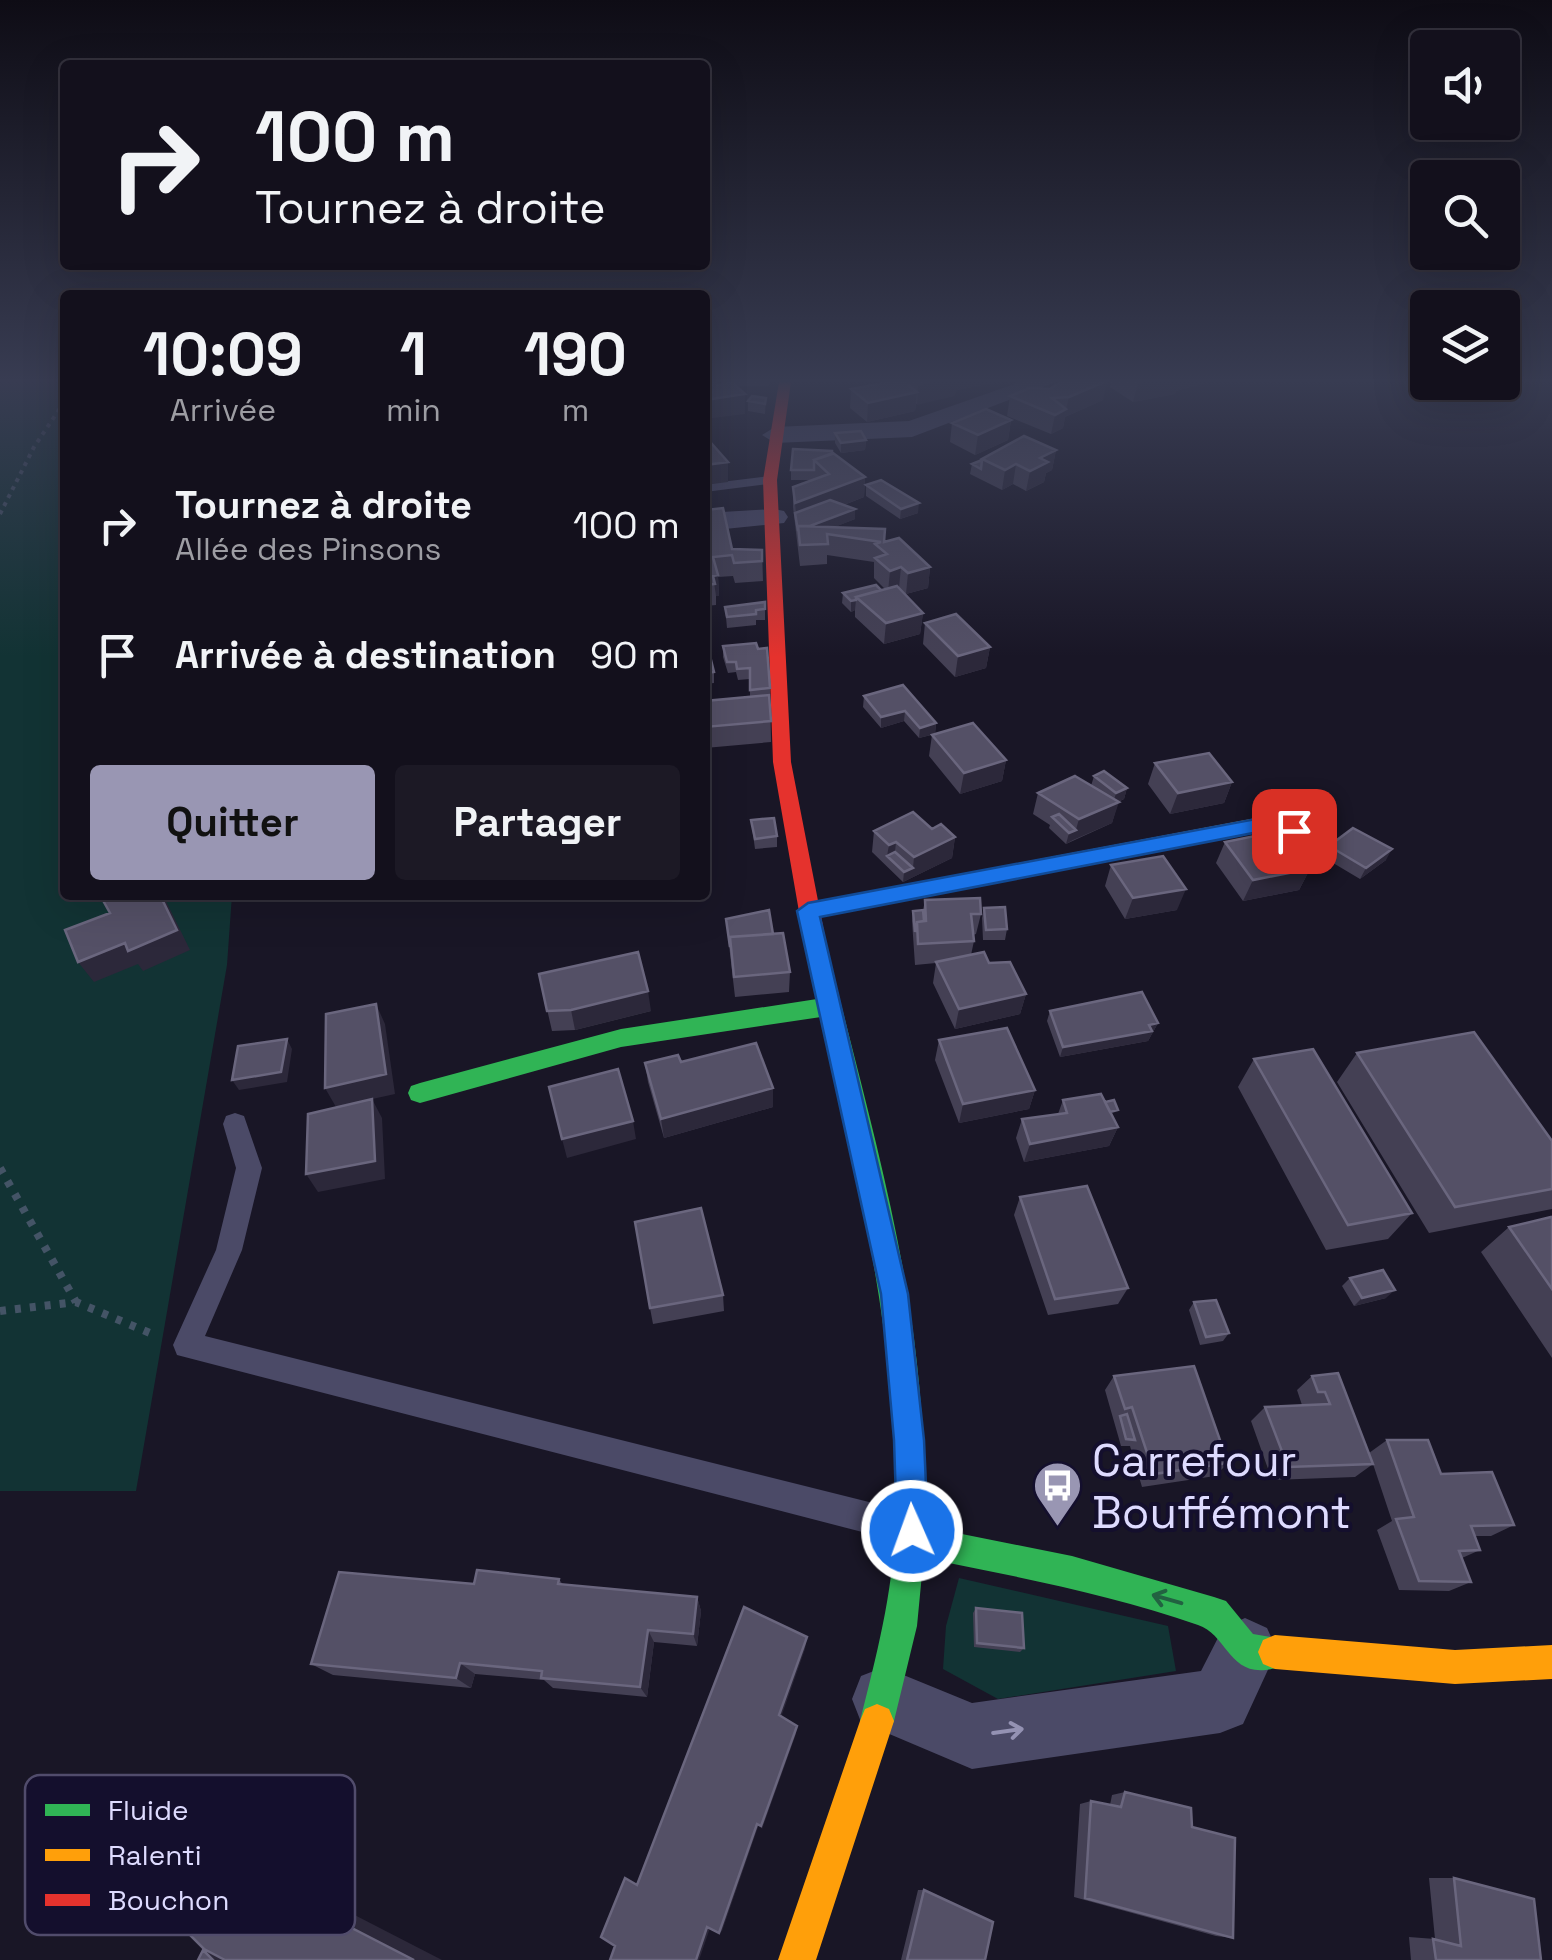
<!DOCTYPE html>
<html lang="fr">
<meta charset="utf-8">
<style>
:root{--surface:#13101c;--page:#1c1925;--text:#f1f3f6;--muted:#9d9da3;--line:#32303b;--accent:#9996b3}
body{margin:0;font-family:"Space Grotesk",sans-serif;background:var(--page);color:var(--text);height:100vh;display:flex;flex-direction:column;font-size:38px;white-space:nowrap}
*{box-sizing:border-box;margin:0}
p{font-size:32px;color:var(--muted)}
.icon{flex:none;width:55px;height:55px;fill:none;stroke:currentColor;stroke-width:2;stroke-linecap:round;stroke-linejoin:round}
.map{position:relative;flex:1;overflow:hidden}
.side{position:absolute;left:60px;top:290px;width:650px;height:610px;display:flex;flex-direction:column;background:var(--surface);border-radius:10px;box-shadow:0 10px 40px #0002,0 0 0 2px var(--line)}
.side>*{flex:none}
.top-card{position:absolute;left:60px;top:60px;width:650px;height:210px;border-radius:10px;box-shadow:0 10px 40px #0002,0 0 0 2px var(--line);background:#13101c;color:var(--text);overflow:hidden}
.fabs{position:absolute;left:1410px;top:30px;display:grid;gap:20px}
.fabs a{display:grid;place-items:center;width:110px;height:110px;border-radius:10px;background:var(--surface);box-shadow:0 10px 40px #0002,0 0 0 2px var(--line);font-size:50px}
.pin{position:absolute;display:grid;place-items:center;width:85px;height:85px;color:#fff;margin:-42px;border-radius:20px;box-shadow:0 5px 15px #0006}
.me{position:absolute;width:110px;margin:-55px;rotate:358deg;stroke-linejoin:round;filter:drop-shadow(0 0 8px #0008)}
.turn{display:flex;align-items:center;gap:35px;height:210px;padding:0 30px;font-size:45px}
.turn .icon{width:130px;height:130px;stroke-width:2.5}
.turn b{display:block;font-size:70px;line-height:85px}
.eta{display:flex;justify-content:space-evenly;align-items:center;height:170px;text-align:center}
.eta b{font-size:60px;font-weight:600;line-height:70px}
.primary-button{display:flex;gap:20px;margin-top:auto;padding:20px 30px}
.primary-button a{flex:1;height:115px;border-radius:10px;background:var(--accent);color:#111;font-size:40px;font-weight:600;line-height:115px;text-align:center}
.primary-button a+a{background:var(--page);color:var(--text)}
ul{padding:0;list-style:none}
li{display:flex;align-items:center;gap:30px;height:130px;padding:0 30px}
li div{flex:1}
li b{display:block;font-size:38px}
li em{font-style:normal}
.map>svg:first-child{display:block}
.green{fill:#123334}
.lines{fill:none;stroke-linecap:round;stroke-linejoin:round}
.path-far1{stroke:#445466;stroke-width:4;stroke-dasharray:4 5;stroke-linecap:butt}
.path{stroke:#445466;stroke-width:8;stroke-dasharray:6 9;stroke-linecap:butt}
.lane{fill:#4b4a67;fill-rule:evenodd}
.street{fill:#4b4a67;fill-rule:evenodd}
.fast{fill:#30b455;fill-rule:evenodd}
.slow{fill:#ff9f0a;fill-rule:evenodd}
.jam{fill:#e5322d;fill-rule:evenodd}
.wall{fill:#444054}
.shaded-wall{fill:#2c283a}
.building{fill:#545066;stroke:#6a667e;stroke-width:2.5}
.oneway{stroke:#226241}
.oneway2{stroke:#9492b3}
.route{fill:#1a73e8;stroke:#114b97;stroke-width:2.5}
.labels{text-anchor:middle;stroke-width:8;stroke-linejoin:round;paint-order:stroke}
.near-poi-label{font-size:45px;fill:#dedbff;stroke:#140f2d;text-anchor:start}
.key{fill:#140f2d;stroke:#514c6c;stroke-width:2.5}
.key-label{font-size:28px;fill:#dedbff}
</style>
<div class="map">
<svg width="1552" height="1960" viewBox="0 0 1552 1960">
<rect width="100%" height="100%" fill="#191626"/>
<path class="green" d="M0,382H65V895H232L227,965L136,1491H0Z
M959,1578L1168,1626L1176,1671L998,1699L943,1669L946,1626Z"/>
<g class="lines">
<path class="path-far1" d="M0,514L34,447L65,401"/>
<path class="path" d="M0,1168L76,1302
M0,1311L76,1302L157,1336"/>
<path class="lane" d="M770,476L775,477V483L705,492V484Z
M235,1113L244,1116L262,1168L242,1250L205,1336L901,1510L912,1515L917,1526L912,1537L901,1542L177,1355L173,1345L216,1250L236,1168L223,1124L226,1116Z"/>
<path class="street" d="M1020,382H1056L912,437L775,443L762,435L775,427L909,421Z
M774,509L784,511L788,517L784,523L705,531V513Z
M1245,1618L1267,1628L1277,1650L1243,1724L1220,1733L972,1769L861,1722L852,1699L861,1676L884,1667L972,1703L1201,1671L1223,1628Z"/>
<path class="fast" d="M817,944L828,952C859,1079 897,1208 914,1339C922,1400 925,1460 926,1521L947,1531L1072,1556L1214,1597L1226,1601L1253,1634L1287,1640L1292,1652L1287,1664C1229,1688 1231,1636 1198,1625C1115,1596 1029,1579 944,1562L924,1553L917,1626L894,1721L889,1733L877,1738L865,1733L860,1721C876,1657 893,1593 895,1527C901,1353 859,1184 821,1017L621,1047L420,1103L411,1100L408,1093L411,1086L420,1083L621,1029L817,999L806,952Z"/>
<path class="slow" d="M1277,814L1303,831L1300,836H1286L1274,828L808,919L797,911L808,903Z
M1275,1635L1455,1650L1552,1645V1679L1455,1684L1275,1669L1263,1664L1258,1652L1263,1640Z
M877,1704L889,1709L894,1721L816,1960H778L860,1721L865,1709Z"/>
<path class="jam" d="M779,382H791L777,480L791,762L828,952L817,960L806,952L773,762L763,480Z"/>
</g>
<path class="wall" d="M734,382H770L769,386H736L745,394V414L718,385L734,384Z
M890,382H998L957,390L954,396L916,404L915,411L867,422L850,408L851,389Z
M1111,382H1209L1176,391L1175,394L1133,402L1110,387Z
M1030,388L1103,400L1065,417L1063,428L1051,434L1007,416L1010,396Z
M766,398L765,414L748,411V401Z
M1011,420L1008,440L975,455L950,442L952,423Z
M835,433L866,440L865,450L841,453L835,443Z
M1056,450L1052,470L1046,473L1044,482L1026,491L1013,484L1002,490L970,474L972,464L982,460Z
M832,454L865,477L864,497L844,505L855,519L834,527L884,542L930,567L928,588L906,594L923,613L920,634L884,644L855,617V610L851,612L842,603L843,593L885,589L874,578V562L827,555V564L800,566L793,507V487L812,480H791V470Z
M866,485L918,513L900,519L866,496Z
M705,510L732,549L762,550L763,581L735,583L733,576L718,577L719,596H716V605L705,606Z
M765,602V620H756V625L727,628L725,607Z
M925,623L990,647L986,668L955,677L923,644Z
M756,643L770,688L771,742L705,748V701L750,697V679L738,680L736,672L728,673L723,657V646Z
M705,645L706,660L714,672V683L705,684Z
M864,696L936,723L935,734L919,738L904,721L881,728L863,707Z
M932,735L1006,760L1002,781L960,794L929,756Z
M1155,763L1232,782L1224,803L1170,814L1148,784Z
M1094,776L1127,788L1124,799L1118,802L1112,823L1066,844L1049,828L1050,825L1033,814L1038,793L1091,786Z
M751,820L777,836V847L755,849Z
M932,829L955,837L952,858L903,882L872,852L874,831Z
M1225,842L1310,869L1299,890L1243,901L1216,863Z
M1329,846L1386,860L1360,879L1323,857Z
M1111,865L1177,910L1125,919L1105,886Z
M925,900L981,914L976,934L973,935L974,941L971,955L989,963L1026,994L1020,1014L955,1029L933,983L936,963L915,965L912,921L913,911L923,910Z
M984,908L1007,929L1005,940H983L982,918Z
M726,919L773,934L790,972L789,992L735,997Z
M539,974L651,1011L575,1030L552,1031Z
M1050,1011L1158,1023L1148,1041L1060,1057L1047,1021Z
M939,1040L1035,1090L1029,1109L959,1123L935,1060Z
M1357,1053L1552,1141V1209L1429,1233L1337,1082Z
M1254,1059L1412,1213L1388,1239L1326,1250L1238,1087Z
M681,1062L773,1088V1107L664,1138L648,1082L645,1063Z
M1063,1100L1114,1119L1118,1127L1109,1146L1024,1162L1016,1138L1022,1119L1058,1114Z
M1020,1197L1128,1288L1118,1304L1048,1315L1014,1215Z
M1552,1219V1358L1481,1252L1509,1227Z
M1350,1278L1386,1298L1354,1306L1342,1286Z
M723,1295L724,1311L653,1324L650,1308Z
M1194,1302L1229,1333L1223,1341L1200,1345L1189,1310Z
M1338,1373L1369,1453L1387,1440L1441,1474L1514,1525L1491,1536H1475L1480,1550L1462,1558L1471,1582L1449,1591L1399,1590L1377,1530L1392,1521L1373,1464L1355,1477L1272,1480L1251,1421L1265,1407L1302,1405L1297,1390L1312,1376Z
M1114,1376L1228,1463L1215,1476L1142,1487L1130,1446H1121L1105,1390Z
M559,1579L563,1585L697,1597L701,1611L697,1646L654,1642L647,1697L553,1688L544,1680L475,1674L471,1688L333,1675L311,1664L474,1584Z
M976,1608L1024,1648L1020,1652L974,1647L973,1613Z
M1125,1792L1192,1827L1233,1938L1216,1936L1074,1897L1080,1804L1091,1801L1110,1805L1112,1795Z
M1429,1878H1454L1541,1960H1411L1409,1937L1435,1939Z
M918,1890H924L985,1960H901Z"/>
<path class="shaded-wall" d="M933,382H998L957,390L954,396L917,405L918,386Z
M1104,382H1107L1103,400L1065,417L1063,428L1051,434L1055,415L1066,409L1069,397Z
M1143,382H1209L1176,391L1175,394L1133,402L1138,383Z
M917,392L915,411L867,422L868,403Z
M745,394V414L705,419V400Z
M1011,420L1008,440L975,455L978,435Z
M866,440L865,450L841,453V443Z
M1056,450L1052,470L1046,473L1044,482L1026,491L1030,471L1040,458Z
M728,462V482L705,485V465Z
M1016,464L1013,484L1002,490L1005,470Z
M865,477L864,497L797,523L795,503Z
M919,503L918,513L900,519L901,509Z
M855,509V519L800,541L799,531Z
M901,567L899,588L888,592L890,571Z
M930,567L928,588L906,594L908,573Z
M718,575L719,596H716L713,576Z
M856,600L855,610L851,612V601Z
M923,613L920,634L884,644L886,623Z
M990,647L986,668L955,677L958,656Z
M905,711L904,721L881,728V717Z
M936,723L935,734L919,738L920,728Z
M1006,760L1002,781L960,794L964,773Z
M1232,782L1224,803L1170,814L1178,793Z
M1127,788L1124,799L1113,804L1116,793Z
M1119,802L1112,823L1073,840L1079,819Z
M1076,830L1073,840L1066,844L1069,833Z
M955,837L952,858L903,882L904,872L913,868L914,857Z
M896,842L894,862L887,856L889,845Z
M1392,849L1386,860L1360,879L1366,868Z
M1310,869L1299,890L1243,901L1253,880Z
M1186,889L1177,910L1125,919L1133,898Z
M160,895H163L190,950L143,971L138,964L94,982L78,962L125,943Z
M648,991L651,1011L575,1030L571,1010Z
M1026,994L1020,1014L955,1029L959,1009Z
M376,1004L385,1024L395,1094L336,1107L325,1088Z
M1158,1023L1148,1041L1060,1057L1063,1047Z
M287,1039L292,1049L287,1082L239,1090L232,1080Z
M773,1088V1107L664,1138L661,1119Z
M1035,1090L1029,1109L959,1123L963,1104Z
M372,1099L382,1118L385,1179L318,1192L306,1174Z
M633,1121L636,1139L567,1158L562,1139Z
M1118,1127L1109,1146L1024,1162L1030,1144Z
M1395,1290L1386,1298L1354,1306L1362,1298Z
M697,1597L701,1611L697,1646L693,1634Z
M648,1630L654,1642L647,1697L640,1687Z
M807,1637L805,1649L779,1723V1715Z
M460,1663L475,1674L471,1688L456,1678Z
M797,1726L796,1734L762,1829L761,1826Z
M242,1786L269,1791L308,1809L275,1874L442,1960H414L247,1874Z
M757,1824L758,1827L722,1931L719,1933Z
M711,1925L699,1960H696L707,1927Z
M203,1950L248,1960H213Z"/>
<path class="building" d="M705,382H715L718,385L732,382L745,394L705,400Z
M889,382H905L917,392L868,403L851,389Z
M1060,382H1104L1069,397L1052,398L1066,409L1055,415L1010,396L1030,388L1050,389Z
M752,396L766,398L765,404L748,401Z
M986,409L1011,420L978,435L952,423Z
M861,431L866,440L841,443L835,433Z
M705,436L728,462L705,465Z
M1024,436L1056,450L1040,458L1048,462L1030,471L1016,464L1005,470L982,459Z
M793,449L832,451V454L814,460V470H791Z
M833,453L865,477L795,503L793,487L829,474L814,460Z
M982,460L981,469L972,464Z
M881,480L919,503L901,509L866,485Z
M830,500L855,509L810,526H798V531L795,513Z
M723,508L732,549L762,550V561L734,563L732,555L713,557L718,575L713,576L715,584L705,585V510Z
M798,526L885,529L884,542L899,538L930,567L908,573L901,567L890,571L875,558L887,554L875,544L881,542L827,534L828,544L800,545Z
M876,585L881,590L856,597V600L851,601L843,593Z
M897,586L923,613L886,623L856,597Z
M765,602V609L756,610V614L727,617L725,607Z
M956,614L990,647L958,656L925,623Z
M756,643L758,649L767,648L770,688L750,690V668L737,669L736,662H727L723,646Z
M705,660H711L714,672L705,673Z
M903,685L936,723L920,728L905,711L881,717L864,696Z
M769,695L771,721L705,727V701Z
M973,723L1006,760L964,773L932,735Z
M1209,753L1232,782L1178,793L1155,763Z
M1104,771L1127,788L1116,793L1094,776Z
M1075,776L1119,802L1079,819L1038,793Z
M913,812L932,829L941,824L955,837L914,857L896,842L889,845L874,831Z
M1059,814L1076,830L1069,833L1052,817Z
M774,818L777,836L755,839L751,820Z
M1353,828L1392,849L1366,868L1329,846Z
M1280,831L1310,869L1253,880L1225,842Z
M895,852L913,868L904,872L887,856Z
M1163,856L1186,889L1133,898L1111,865Z
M100,895H160L177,930L128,951L125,943L78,962L65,930L110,913Z
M980,898L981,914H971L974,941L918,944L917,922L926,921L925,900Z
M1005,907L1007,929L986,930L984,908Z
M769,910L773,934L730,937V947L726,919Z
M923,910L924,921L917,922L915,932L913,911Z
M783,933L790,972L734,977L730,937Z
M638,952L648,991L571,1010L547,1011L539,974Z
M984,952L989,963L1010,962L1026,994L959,1009L936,962Z
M1142,992L1158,1023L1149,1025L1152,1031L1063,1047L1050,1011Z
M376,1004L386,1074L325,1088L326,1014Z
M1007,1028L1035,1090L963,1104L939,1040Z
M1474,1032L1552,1141V1189L1455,1207L1357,1053Z
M287,1039L281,1072L232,1080L238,1046Z
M756,1043L773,1088L661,1119L645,1063L678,1055L681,1062Z
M1313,1049L1412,1213L1348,1225L1254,1059Z
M618,1069L633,1121L562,1139L549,1087Z
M1101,1094L1118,1127L1030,1144L1022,1119L1067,1113L1063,1100Z
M372,1099L375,1161L306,1174L308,1114Z
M1114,1100L1118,1110L1110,1112L1105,1102Z
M1087,1186L1128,1288L1055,1299L1020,1197Z
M701,1208L723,1295L650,1308L635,1222Z
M1551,1217L1552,1219V1289L1509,1227Z
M1383,1270L1395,1290L1362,1298L1350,1278Z
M1216,1300L1229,1333L1206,1337L1194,1302Z
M1194,1366L1228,1463L1154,1474L1132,1407L1125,1409L1114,1376Z
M1338,1373L1373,1464L1288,1467L1265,1407L1330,1404L1325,1392H1318L1312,1376Z
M1127,1414L1135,1440L1126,1439L1120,1416Z
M1387,1440H1428L1441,1474L1492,1472L1514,1525L1471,1526L1480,1550L1459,1551L1471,1582L1419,1581L1396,1519L1414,1517Z
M477,1570L559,1579L558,1584L697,1597L693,1634L648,1630L640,1687L541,1678L542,1671L460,1663L456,1678L311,1664L339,1572L474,1584Z
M744,1607L807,1637L779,1715L797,1726L761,1826L757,1824L719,1933L707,1927L696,1960H610L615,1946L601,1937L614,1905L625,1878L637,1885Z
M976,1608L1022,1613L1024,1648L977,1643Z
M242,1786L282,1805L247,1874L414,1960H225L204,1949L169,1914Z
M1125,1792L1191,1808L1192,1827L1235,1838L1233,1938L1085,1898L1091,1801L1121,1807Z
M1454,1878L1534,1899L1541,1960H1436L1433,1939L1461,1946Z
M924,1890L993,1922L985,1960H907Z
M203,1950L213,1960H198Z"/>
<defs><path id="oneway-shaft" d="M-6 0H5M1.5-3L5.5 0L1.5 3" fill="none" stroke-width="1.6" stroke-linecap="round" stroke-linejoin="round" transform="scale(2.5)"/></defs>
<use class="oneway" href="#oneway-shaft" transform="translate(1167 1599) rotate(-164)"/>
<use class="oneway2" href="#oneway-shaft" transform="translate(1008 1731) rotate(-8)"/>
<linearGradient id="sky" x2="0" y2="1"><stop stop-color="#0e0c15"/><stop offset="0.58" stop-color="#383c52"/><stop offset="1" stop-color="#383c52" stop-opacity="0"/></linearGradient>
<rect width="1552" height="657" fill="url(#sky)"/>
<path class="route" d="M1277,815L1301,826V836L1294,838L1274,829L820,917L908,1294L924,1440L928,1531L924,1542L912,1547L901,1542L897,1531L894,1440L881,1294L797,911L808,903Z"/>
<defs>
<symbol id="bus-pin" viewBox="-11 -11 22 30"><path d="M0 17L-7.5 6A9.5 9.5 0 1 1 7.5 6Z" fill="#9996b3" stroke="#140f2d"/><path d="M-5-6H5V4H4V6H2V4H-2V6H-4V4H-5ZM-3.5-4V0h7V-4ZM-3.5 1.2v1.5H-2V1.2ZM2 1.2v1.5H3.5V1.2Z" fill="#fff"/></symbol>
</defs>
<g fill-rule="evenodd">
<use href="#bus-pin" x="1030" y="1458" width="55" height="75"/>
</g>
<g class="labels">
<g class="near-poi-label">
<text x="1092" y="1476">Carrefour<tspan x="1092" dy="52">Bouffémont</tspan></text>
</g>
</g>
<rect x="25" y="1775" width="330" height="160" rx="15" class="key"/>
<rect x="45" y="1804" width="45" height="12" fill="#30b455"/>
<rect x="45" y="1849" width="45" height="12" fill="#ff9f0a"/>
<rect x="45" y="1894" width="45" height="12" fill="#e5322d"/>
<g class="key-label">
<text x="108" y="1820">Fluide</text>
<text x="108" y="1865">Ralenti</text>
<text x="108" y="1910">Bouchon</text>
</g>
</svg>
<div class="fabs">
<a><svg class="icon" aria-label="sound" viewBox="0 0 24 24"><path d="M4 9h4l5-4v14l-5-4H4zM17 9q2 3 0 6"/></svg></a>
<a><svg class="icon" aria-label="search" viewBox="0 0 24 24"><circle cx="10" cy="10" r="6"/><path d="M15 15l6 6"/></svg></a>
<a><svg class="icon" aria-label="layers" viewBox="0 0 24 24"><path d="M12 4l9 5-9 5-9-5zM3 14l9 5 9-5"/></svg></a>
</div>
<div class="pin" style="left:1294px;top:831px;background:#d93025"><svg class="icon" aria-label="arrive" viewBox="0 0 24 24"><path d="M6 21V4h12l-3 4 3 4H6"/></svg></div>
<svg class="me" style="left:912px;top:1531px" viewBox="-20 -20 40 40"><circle r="17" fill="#1a73e8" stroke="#fff" stroke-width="3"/><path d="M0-11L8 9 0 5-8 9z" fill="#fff"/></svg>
<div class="top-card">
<div class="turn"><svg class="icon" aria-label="right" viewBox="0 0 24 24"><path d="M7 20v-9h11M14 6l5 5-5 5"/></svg><div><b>100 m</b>Tournez à droite</div></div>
</div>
<section class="side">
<div class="eta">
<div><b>10:09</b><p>Arrivée</p></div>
<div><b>1</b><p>min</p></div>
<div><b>190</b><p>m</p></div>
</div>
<ul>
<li><svg class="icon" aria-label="right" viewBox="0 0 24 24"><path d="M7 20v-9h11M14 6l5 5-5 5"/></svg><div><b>Tournez à droite</b><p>Allée des Pinsons</p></div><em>100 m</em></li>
<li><svg class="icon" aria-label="arrive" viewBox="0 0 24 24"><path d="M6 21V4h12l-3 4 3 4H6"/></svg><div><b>Arrivée à destination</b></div><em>90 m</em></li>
</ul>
<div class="primary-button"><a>Quitter</a><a>Partager</a></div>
</section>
</div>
